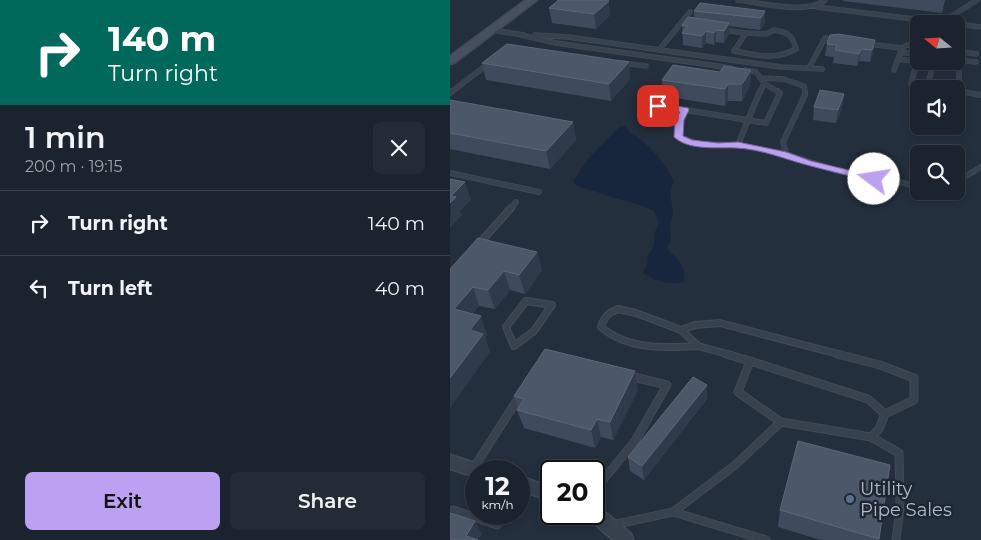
<!DOCTYPE html>
<meta charset="utf-8">
<style>
:root{--surface:#1b232e;--page:#242b36;--text:#f1f3f6;--muted:#a0a4aa;--line:#39404a;--accent:#bca0f2}
body{margin:0;font-family:Montserrat,sans-serif;background:var(--page);color:var(--text);height:100vh;display:flex;flex-direction:column;font-size:19px;white-space:nowrap}
*{box-sizing:border-box;margin:0}
p{font-size:16px;color:var(--muted)}
.icon{flex:none;width:28px;height:28px;fill:none;stroke:currentColor;stroke-width:2;stroke-linecap:round;stroke-linejoin:round}
.map{position:relative;flex:1;overflow:hidden}
.details{display:flex;flex-direction:column;background:var(--surface);width:450px}
.details>*{flex:none}
.top-card{background:#00695c;color:#fff;overflow:hidden}
.needle{width:32px;rotate:288deg}
.fabs{position:absolute;left:460px;top:15px;display:grid;gap:10px}
.fabs a{display:grid;place-items:center;width:55px;height:55px;border-radius:8px;background:var(--surface);box-shadow:0 2px 8px #0003,0 0 0 1px var(--line);font-size:25px}
.speed{position:absolute;left:15px;top:460px;display:flex;gap:10px;font-size:25px;font-weight:700;text-align:center}
.speed>*{display:grid;place-content:center;width:65px;height:65px;border-radius:50%;background:var(--surface);box-shadow:0 2px 8px #0003,0 0 0 1px var(--line);line-height:1}
.speed small{font-size:12px;font-weight:400}
.speed .limit{border:2px solid #111;border-radius:8px;background:#fff;color:#111}
.pin{position:absolute;display:grid;place-items:center;width:42px;height:42px;color:#fff;margin:-21px;border-radius:10px;box-shadow:0 2px 8px #0006}
.me{position:absolute;width:55px;margin:-28px;rotate:284deg;stroke-linejoin:round;filter:drop-shadow(0 0 4px #0008)}
.turn{display:flex;align-items:center;gap:18px;height:105px;padding:0 25px;font-size:22px}
.turn .icon{width:65px;height:65px;stroke-width:2.5}
.turn b{display:block;font-size:35px;line-height:42px}
.round{display:grid;place-items:center;flex:none;width:52px;height:52px;border-radius:8px;background:var(--page)}
.headline{display:flex;align-items:center;justify-content:space-between;height:85px;padding:0 25px}
h1{font-size:30px;font-weight:600;line-height:38px}
.cta{display:flex;gap:10px;margin-top:auto;padding:10px 25px}
.cta a{flex:1;height:58px;border-radius:8px;background:var(--accent);color:#111;font-size:20px;font-weight:600;line-height:58px;text-align:center}
.cta a+a{background:var(--page);color:var(--text)}
ul{padding:0;list-style:none}
li{display:flex;align-items:center;gap:15px;height:65px;padding:0 25px;border-top:1px solid var(--line)}
li div{flex:1}
li b{display:block;font-size:19px}
li em{font-style:normal}
main{display:flex;flex:1;min-height:0}
.map>svg:first-child{display:block}
.water{fill:#17263c}
.lines{fill:none;stroke-linecap:round;stroke-linejoin:round}
.lane-far3-casing{stroke:#414a57;stroke-width:5.5}
.lane-far2-casing{stroke:#414a57;stroke-width:6}
.lane-far1-casing{stroke:#414a57;stroke-width:8}
.lane-casing{stroke:#414a57;stroke-width:9}
.street-casing{stroke:#414a57;stroke-width:3}
.secondary-casing{stroke:#414a57;stroke-width:3}
.lane-far3{stroke:#38414e;stroke-width:4}
.lane-far2{stroke:#38414e;stroke-width:4.5}
.lane-far1{stroke:#38414e;stroke-width:5.5}
.lane{stroke:#38414e;stroke-width:7}
.street{fill:#38414e;fill-rule:evenodd}
.secondary{fill:#465061;fill-rule:evenodd}
.wall{fill:#3f4b5c}
.shaded-wall{fill:#2f3b4b}
.building{fill:#4b5868;stroke:#5c6777}
.route{fill:#bca0f2;stroke:#7a689d}
.service-dot{fill:#5c6f8a;stroke:#1d2633;stroke-width:2}
.labels{text-anchor:middle;stroke-width:5;stroke-linejoin:round;paint-order:stroke}
.near-poi-label{font-size:18px;fill:#b4bcc9;stroke:#1d2633;text-anchor:start}
</style>
<main>
<section class="details">
<div class="top-card">
<div class="turn"><svg class="icon" aria-label="right" viewBox="0 0 24 24"><path d="M7 20v-9h11M14 6l5 5-5 5"/></svg><div><b>140 m</b>Turn right</div></div>
</div>
<div class="headline"><div><h1>1 min</h1><p>200 m · 19:15</p></div><a class="round"><svg class="icon" aria-label="close" viewBox="0 0 24 24"><path d="M6 6l12 12M18 6L6 18"/></svg></a></div>
<ul>
<li><svg class="icon" aria-label="right" viewBox="0 0 24 24"><path d="M7 20v-9h11M14 6l5 5-5 5"/></svg><div><b>Turn right</b></div><em>140 m</em></li>
<li><svg class="icon" aria-label="left" viewBox="0 0 24 24"><path d="M17 20v-9H6M10 6l-5 5 5 5"/></svg><div><b>Turn left</b></div><em>40 m</em></li>
</ul>
<div class="cta"><a>Exit</a><a>Share</a></div>
</section>
<div class="map">
<svg width="531" height="540" viewBox="0 0 531 540">
<rect width="100%" height="100%" fill="#242f3e"/>
<path class="water" d="M170,126H176C179,134 185,135 191,140C204,150 216,166 224,181L220,191L223,214L220,226L221,239L217,248C229,262 235,262 234,282C219,285 206,282 193,273L197,266L198,256L204,245V234L209,223L204,211C185,202 164,199 144,191C135,188 129,189 123,182L137,160Z"/>
<g class="lines">
<defs>
<path id="lane-far3" d="M288,0C311,3 356,15 375,0
M367,7L504,24
M502,16L527,0
M506,24L531,27
M41,30L74,35
M273,30L296,33
M324,30C338,32 342,35 346,49C324,61 308,55 284,51L296,33L316,34Z
M71,35L106,43L281,68
M85,35L118,37L331,67L372,69
M417,44L452,48L444,70
M452,48L457,45L469,47
M209,50L240,12
M506,51L526,54
M451,52L469,55
M448,59L509,67V92L514,93
M506,60L526,62
M172,63L196,66
M359,68L375,38L386,40
M295,70L306,72L314,83
M310,78L333,79L354,86L355,93
M314,83L329,93
M461,84L467,62
M478,85L483,64
M0,93L38,64
M310,93L314,83"/>
<path id="lane-far2" d="M509,91L531,95
M0,93L2,91
M209,106L235,110
M235,110L298,120L288,145L250,144L229,137V120Z
M298,120L316,123L330,93L327,91
M298,120L310,91
M288,145L336,154L333,142L355,95V91
M336,154L385,170L469,186
M0,173L89,192
M506,182L531,167
M60,209L66,202"/>
<path id="lane-far1" d="M28,245L61,208
M76,301L102,305L84,331L64,346L56,327Z
M168,309L186,313L231,330L248,346C215,348 178,350 151,327C154,317 158,313 168,309Z
M231,330L245,325L270,323L392,355
M248,346L281,355"/>
<path id="lane" d="M387,354L430,365L464,378V400L435,414
M300,361L418,399L435,414L429,429L421,437
M331,422L421,437L449,453L450,508L446,540
M23,469L69,397
M144,491L185,441L217,385L179,376
M3,510L47,525L53,514
M223,512L316,540
M162,525L223,512L284,466L331,422L288,392L300,361L276,354"/>
<path id="street" d="M0,455L35,466L37,471H26V477L0,469Z
M69,476L101,487V501L69,490Z
M144,506L150,508L181,534L183,540H163L138,518L136,514H144Z"/>
<path id="secondary" d="M76,0H87L4,63L0,64V56Z"/>
</defs>
<use href="#lane-far3" class="lane-far3-casing"/>
<use href="#lane-far2" class="lane-far2-casing"/>
<use href="#lane-far1" class="lane-far1-casing"/>
<use href="#lane" class="lane-casing"/>
<use href="#street" class="street-casing"/>
<use href="#secondary" class="secondary-casing"/>
<use href="#lane-far3" class="lane-far3"/>
<use href="#lane-far2" class="lane-far2"/>
<use href="#lane-far1" class="lane-far1"/>
<use href="#lane" class="lane"/>
<use href="#street" class="street"/>
<use href="#secondary" class="secondary"/>
</g>
<path class="wall" d="M107,0H156L160,15L146,29L102,23L99,8L107,1Z
M393,0H495L492,13L393,1Z
M244,11H315V23L310,30L279,26V34L274,43L266,42L264,45L256,43L252,48L233,45L232,25L244,18Z
M425,40L423,53L420,62L409,61L407,66L383,63L384,57L375,56L377,44Z
M32,63L180,79L161,101L36,80Z
M301,70L300,86L292,101H278L275,106L213,96L212,80L270,72Z
M394,94L392,107L386,123L363,120L364,107Z
M0,100L123,122L126,140L100,169L0,149Z
M87,252L92,270L75,294L60,290L45,309L29,306L22,314L37,335L35,338L40,352L0,269Z
M257,385V399L194,480L180,471L178,457Z
M188,390L163,440L151,437L145,448L74,428L67,410L68,408L64,396Z
M440,465L429,540H371L328,527L330,510Z"/>
<path class="shaded-wall" d="M159,1L160,15L146,29L144,14Z
M315,11V23L310,30L311,18Z
M279,23V34L274,43V31Z
M266,30V42L264,45V33Z
M256,31V43L252,48V36Z
M425,40L423,53L420,62L422,50Z
M411,49L409,61L407,66L409,54Z
M179,62L180,79L161,101L159,84Z
M301,70L300,86L292,101V84Z
M278,84V101L275,106V89Z
M394,94L392,107L386,123L388,110Z
M123,122L126,140L100,169L96,151Z
M15,182L21,200L10,211L12,215L0,228L1,196Z
M87,252L92,270L75,294L69,275Z
M54,271L60,290L45,309L38,290Z
M23,287L29,306L11,328L4,309Z
M31,316L37,335L35,338L40,352L0,408V378L20,330Z
M185,371L188,390L163,440L160,422Z
M257,385V399L194,480L192,466Z
M147,419L151,437L145,448L141,430Z
M25,521L32,534L28,540L16,536Z"/>
<path class="building" d="M109,0H153L159,1L144,14L99,8Z
M250,3L315,11L311,18L244,11Z
M238,17L279,23L274,31L266,30L264,33L256,31L252,36L232,33L238,26L232,25Z
M388,34L425,40L422,50L411,49L409,54L385,50L387,45L377,44L380,35Z
M57,44L179,62L159,84L32,63Z
M223,65L270,72L274,66L301,70L292,84H278L275,89L212,80Z
M370,90L394,94L388,110L364,107Z
M0,100L123,122L96,151L0,133Z
M0,179L15,182L1,196L6,197L0,203Z
M28,238L87,252L69,275L54,271L38,290L23,287L4,309L31,316L20,330L33,334L0,378V269Z
M95,349L185,371L160,422L147,419L141,430L67,410L74,399L64,396Z
M243,377L257,385L192,466L178,457Z
M348,441L440,465L429,539L330,510Z
M0,513L25,521L16,536L28,540H0Z"/>
<path class="route" d="M208,103L238,108L239,110L234,120L233,136L242,140L268,143L288,142L336,152L361,161L427,177L428,179L424,182C401,176 379,171 357,165C334,159 311,149 287,148C267,147 239,151 224,137L225,120L230,112L206,108L204,106Z"/>
<circle class="service-dot" cx="400" cy="499" r="5"/>
<g class="labels">
<g class="near-poi-label">
<text x="410" y="495">Utility<tspan x="410" dy="21">Pipe Sales</tspan></text>
</g>
</g>
</svg>
<div class="fabs">
<a><svg class="needle" viewBox="-14 -14 28 28"><path d="M0-13l5 13h-10z" fill="#e53935"/><path d="M0 13l5-13h-10z" fill="#a0a4aa"/></svg></a>
<a><svg class="icon" aria-label="sound" viewBox="0 0 24 24"><path d="M4 9h4l5-4v14l-5-4H4zM17 9q2 3 0 6"/></svg></a>
<a><svg class="icon" aria-label="search" viewBox="0 0 24 24"><circle cx="10" cy="10" r="6"/><path d="M15 15l6 6"/></svg></a>
</div>
<div class="speed"><div>12<small>km/h</small></div><div class="limit">20</div></div>
<div class="pin" style="left:208px;top:106px;background:#d93025"><svg class="icon" aria-label="arrive" viewBox="0 0 24 24"><path d="M6 21V4h12l-3 4 3 4H6"/></svg></div>
<svg class="me" style="left:424px;top:179px" viewBox="-20 -20 40 40"><circle r="19" fill="#fff"/><path d="M0-13L10 11 0 6-10 11z" fill="#bca0f2"/></svg>
</div>
</main>
